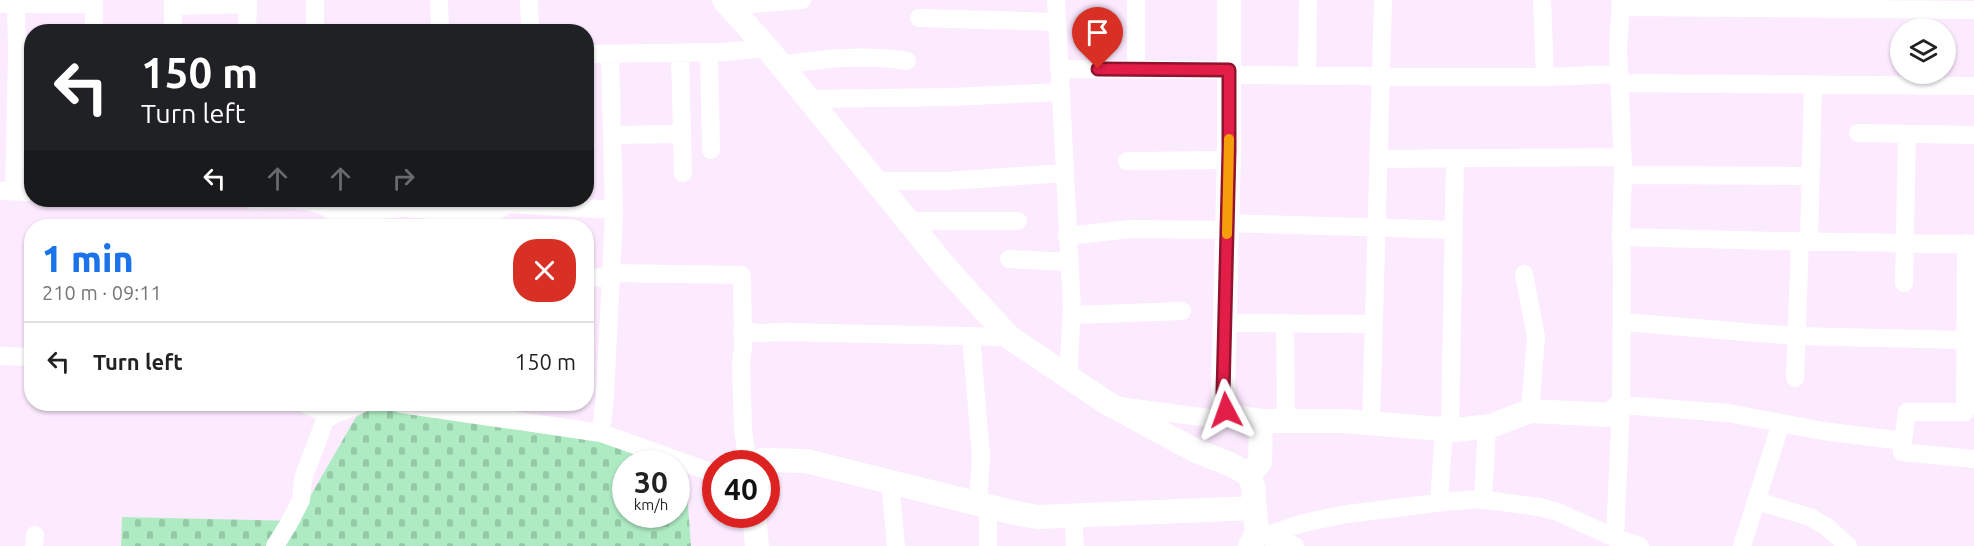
<!DOCTYPE html>
<meta charset="utf-8">
<style>
:root{--surface:#fff;--page:#f6f6f6;--text:#222;--muted:#767676;--line:#e0e0e0;--accent:#1a73e8}
body{margin:0;font-family:Ubuntu,sans-serif;background:var(--page);color:var(--text);height:100vh;display:flex;flex-direction:column;font-size:22px;white-space:nowrap}
*{box-sizing:border-box;margin:0}
p{font-size:20px;color:var(--muted)}
.icon{flex:none;width:33px;height:33px;fill:none;stroke:currentColor;stroke-width:2;stroke-linecap:round;stroke-linejoin:round}
.map{position:relative;flex:1;overflow:hidden}
.side{position:absolute;left:24px;top:219px;width:570px;height:192px;display:flex;flex-direction:column;background:var(--surface);border-radius:24px;box-shadow:0 2px 4px #0004}
.side>*{flex:none}
.guide{position:absolute;left:24px;top:24px;width:570px;height:183px;border-radius:24px;box-shadow:0 2px 4px #0004;background:#202124;color:#fff;overflow:hidden}
.fabs{position:absolute;left:1890px;top:18px;display:grid;gap:12px}
.fabs a{display:grid;place-items:center;width:66px;height:66px;border-radius:50%;background:var(--surface);box-shadow:0 2px 4px #0004;font-size:30px}
.speed{position:absolute;left:612px;top:450px;display:flex;gap:12px;font-size:30px;font-weight:700;text-align:center}
.speed>*{display:grid;place-content:center;width:78px;height:78px;border-radius:50%;background:var(--surface);box-shadow:0 2px 4px #0004;line-height:1}
.speed small{font-size:15px;font-weight:400}
.speed .limit{border:9px solid #d22;background:#fff;color:#111}
.pin{position:absolute;display:grid;place-items:center;width:51px;height:51px;color:#fff;margin:-62px -26px;border-radius:50% 50% 50% 0;rotate:-45deg;box-shadow:0 0 6px #0007}
.pin .icon{rotate:45deg}
.me{position:absolute;width:66px;margin:-33px;rotate:356deg;stroke-linejoin:round;filter:drop-shadow(0 0 4px #0008)}
.turn{display:flex;align-items:center;gap:21px;height:126px;padding:0 18px;font-size:27px}
.turn .icon{width:78px;height:78px;stroke-width:2.5}
.turn b{display:block;font-size:42px;line-height:51px}
.lanes{display:flex;align-items:center;height:57px;padding:0 18px;background:#0003;justify-content:center;gap:30px;direction:ltr}
.lanes .off{opacity:.35}
.round{display:grid;place-items:center;flex:none;width:63px;height:63px;border-radius:24px;background:var(--page)}
.head{display:flex;align-items:center;justify-content:space-between;height:102px;padding:0 18px}
h1{font-size:36px;font-weight:800;line-height:45px;color:var(--accent)}
ul{padding:0;list-style:none}
li{display:flex;align-items:center;gap:18px;height:78px;padding:0 18px;border-top:2px solid var(--line)}
li div{flex:1}
li b{display:block;font-size:22px}
li em{font-style:normal}
.map>svg:first-child{display:block}
.cemetery{fill:url(#cemetery-stones)}
.lines{fill:none;stroke-linecap:round;stroke-linejoin:round}
.street{stroke:#fff;stroke-width:18}
.secondary{stroke:#fff;stroke-width:24}
.route-casing{stroke:#92132f;stroke-width:15}
.route{stroke:#e11d48;stroke-width:10}
.slow{stroke:#f59e0b;stroke-width:10}
</style>
<div class="map">
<svg width="1974" height="546" viewBox="0 0 1974 546">
<defs>
<pattern id="cemetery-stones" width="16" height="16" patternUnits="userSpaceOnUse" patternTransform="scale(1.5)"><rect width="16" height="16" fill="#aeebc3"/><path d="M2 7V4a2 2 0 0 1 4 0v3zM10 15v-3a2 2 0 0 1 4 0v3z" fill="#95c8a7"/></pattern>
</defs>
<rect width="100%" height="100%" fill="#fceafe"/>
<path class="cemetery" d="M379,405L606,441L674,463L626,464V514H676L677,464L685,467L691,546H121L122,517L296,521L356,417Z"/>
<g class="lines">
<path class="street" d="M173,0V32
M315,0V32
M439,0L440,32
M529,0L530,32
M1056,0L1072,308L1068,377
M1136,0V70
M1542,0L1545,77
M0,4H94
M173,6L248,4
M729,6L802,0
M1621,7L1974,10
M919,18L1057,22
M94,32V0
M247,32L248,0
M709,52L711,150
M680,53L683,173
M586,54L725,52L767,48
M780,65C825,59 862,54 907,61
M1059,69L1229,70
M1229,75L1545,77L1620,74
M1307,75L1308,0
M1620,83L1974,86
M808,99L950,97L1060,92
M1858,133L1974,135
M612,135L682,134
M1378,159L1623,157
M1127,161L1229,160
M1623,175L1810,176
M874,181H947L1064,173
M0,191L32,192
M14,191L17,56L16,0
M251,200C293,200 320,194 351,226
M339,214L402,208L492,214L509,204L614,210
M907,221H1018
M1227,223L1454,230
M1067,236L1131,229L1227,230
M1621,237L1777,241L1974,244
M1809,242L1813,84
M1009,259L1069,262
M612,273L742,275L743,347L741,363L743,430L748,464
M1524,274L1536,337L1530,411
M586,277L611,278
M1904,283L1907,134
M1072,315L1182,311
M1622,322L1796,336L1966,340
M1225,323L1374,324
M1285,323L1286,421
M742,331L760,333L783,332L1009,337
M971,336L981,456L978,504
M0,356L32,357
M1795,378L1800,241
M305,404L331,416
M401,404L601,433L716,474
M1621,405L1728,413L1823,431L1903,441L1907,412H1965L1966,243
M1119,406L1216,419L1233,417
M1371,423L1383,0
M1450,429L1455,158
M601,433L605,396L614,214L610,54
M1903,441L1902,452L1974,459
M890,482L896,546
M1483,500L1487,426
M1757,501L1810,517L1827,527L1848,546
M1439,502L1444,429
M988,506V546
M1073,515L1075,546
M1263,535L1295,546
M1265,536L1303,523L1347,514L1444,502L1479,499L1539,507L1558,512L1615,538L1640,546
M1615,538L1621,405L1622,264L1621,237L1623,168L1618,49L1621,0
M34,546L35,535
M275,546L288,525L301,500L303,479L325,420L335,414L361,404
M1742,546L1781,423"/>
<path class="secondary" d="M724,0L767,48L947,269L1009,337L1107,403L1194,450L1232,465L1249,475L1253,486L1257,533L1250,546
M1229,0V150L1223,393L1226,410L1233,417L1261,421H1342L1455,430L1491,426L1530,411L1610,415L1621,405
M757,464L762,460L806,461L1011,512L1038,517L1255,508
M1249,475L1260,462L1261,421
M754,514L757,546"/>
</g>
<g class="lines">
<defs>
<path id="route" d="M1098,69L1229,70V150L1223,393L1226,410"/>
</defs>
<use href="#route" class="route-casing"/>
<use href="#route" class="route"/>
<path class="slow" d="M1227,234L1229,139"/>
</g>
</svg>
<div class="fabs">
<a><svg class="icon" aria-label="layers" viewBox="0 0 24 24"><path d="M12 4l9 5-9 5-9-5zM3 14l9 5 9-5"/></svg></a>
</div>
<div class="speed"><div>30<small>km/h</small></div><div class="limit">40</div></div>
<div class="pin" style="left:1098px;top:69px;background:#d93025"><svg class="icon" aria-label="arrive" viewBox="0 0 24 24"><path d="M6 21V4h12l-3 4 3 4H6"/></svg></div>
<svg class="me" style="left:1226px;top:410px" viewBox="-20 -20 40 40"><path d="M0-17L14 15 0 8-14 15z" fill="#e11d48" stroke="#fff" stroke-width="4"/></svg>
<div class="guide">
<div class="turn"><svg class="icon" aria-label="left" viewBox="0 0 24 24"><path d="M17 20v-9H6M10 6l-5 5 5 5"/></svg><div><b>150 m</b>Turn left</div></div>
<div class="lanes"><svg class="icon" aria-label="left" viewBox="0 0 24 24"><path d="M17 20v-9H6M10 6l-5 5 5 5"/></svg><svg class="icon off" aria-label="ahead" viewBox="0 0 24 24"><path d="M12 20V5M6 11l6-6 6 6"/></svg><svg class="icon off" aria-label="ahead" viewBox="0 0 24 24"><path d="M12 20V5M6 11l6-6 6 6"/></svg><svg class="icon off" aria-label="right" viewBox="0 0 24 24"><path d="M7 20v-9h11M14 6l5 5-5 5"/></svg></div>
</div>
<section class="side">
<div class="head"><div><h1>1 min</h1><p>210 m · 09:11</p></div><a class="round" style="background:#d93025;color:#fff"><svg class="icon" aria-label="close" viewBox="0 0 24 24"><path d="M6 6l12 12M18 6L6 18"/></svg></a></div>
<ul>
<li><svg class="icon" aria-label="left" viewBox="0 0 24 24"><path d="M17 20v-9H6M10 6l-5 5 5 5"/></svg><div><b>Turn left</b></div><em>150 m</em></li>
</ul>
</section>
</div>
